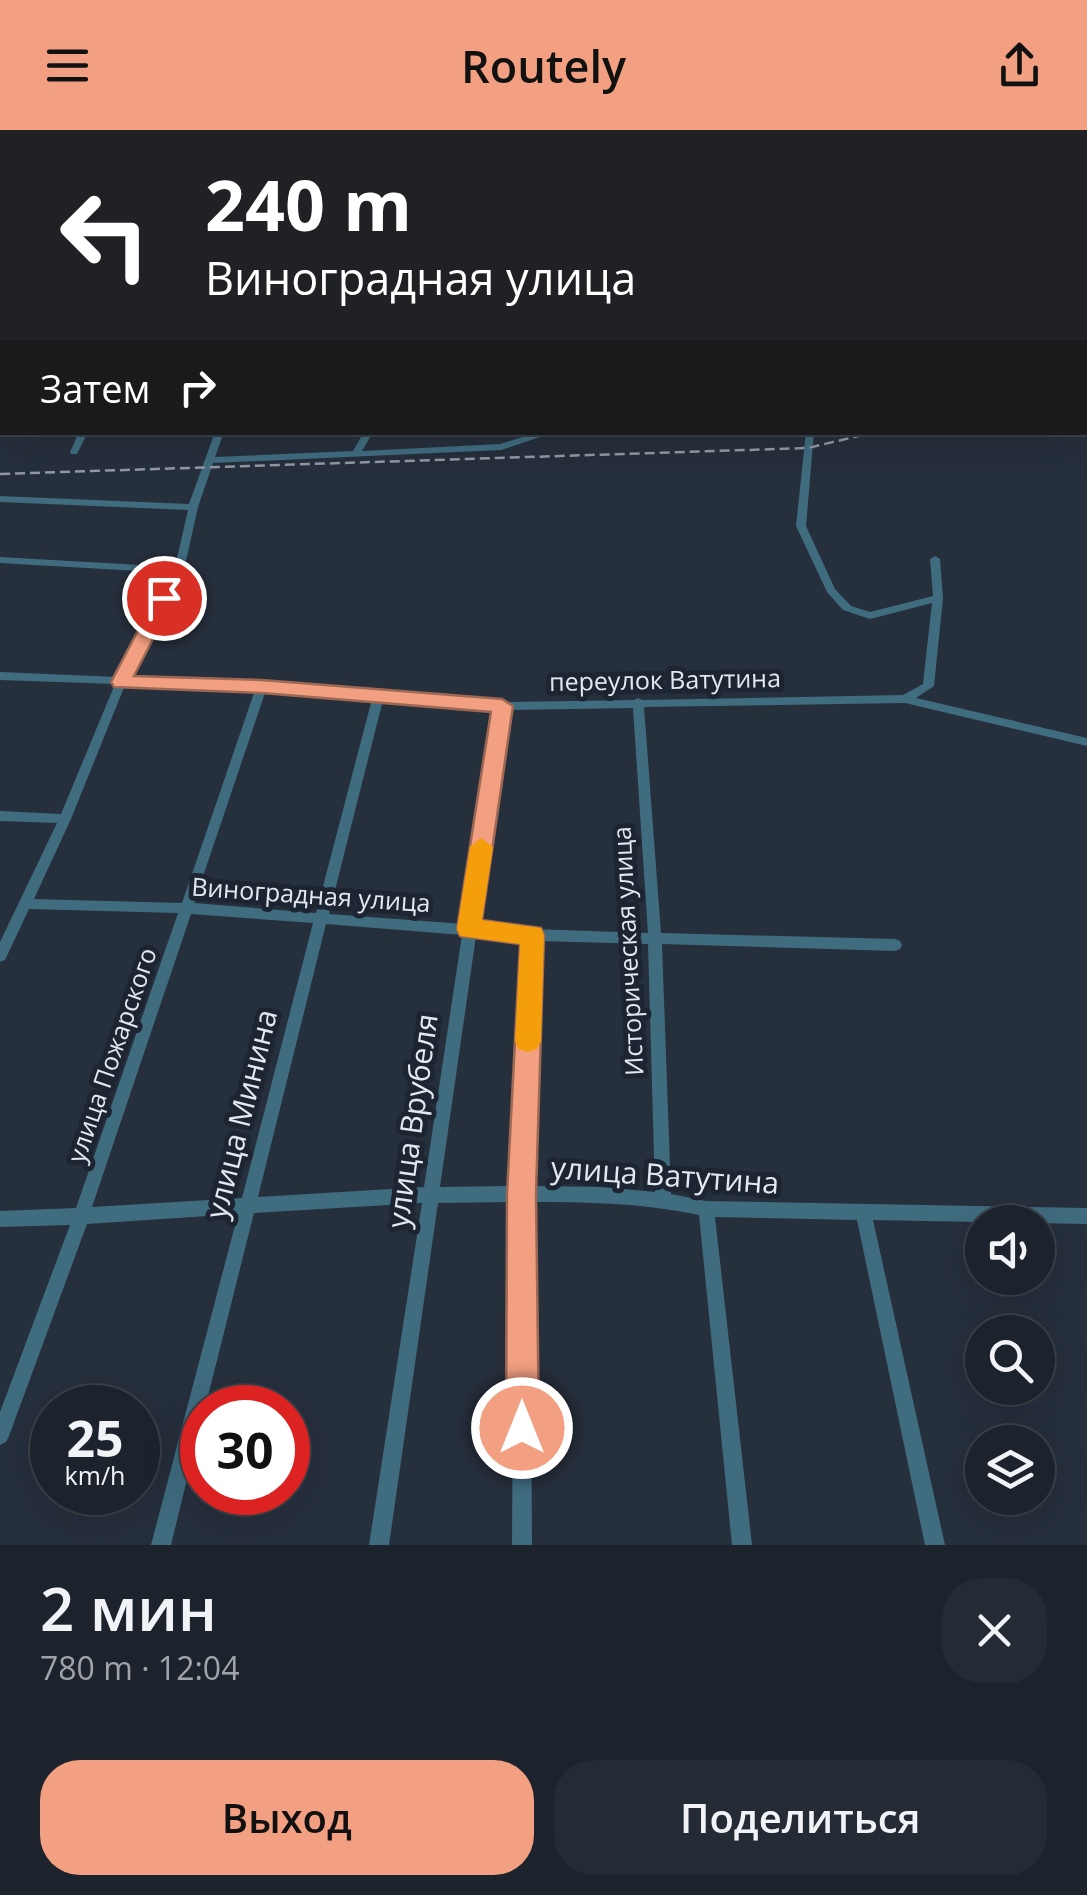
<!DOCTYPE html>
<html lang="ru">
<meta charset="utf-8">
<style>
:root{--surface:#1c232d;--page:#252b35;--text:#f1f3f6;--muted:#a0a4aa;--line:#3a4049;--accent:#f2a081}
body{margin:0;font-family:"Open Sans",sans-serif;background:var(--page);color:var(--text);height:100vh;display:flex;flex-direction:column;font-size:38px;white-space:nowrap}
*{box-sizing:border-box;margin:0}
p{font-size:32px;color:var(--muted)}
.icon{flex:none;width:55px;height:55px;fill:none;stroke:currentColor;stroke-width:2;stroke-linecap:round;stroke-linejoin:round}
.map{position:relative;height:1415px;overflow:hidden}
.sheet{display:flex;flex-direction:column;background:var(--surface);flex:1}
.sheet>*{flex:none}
.top-card{position:absolute;left:0px;top:0px;width:1088px;height:305px;box-shadow:0 10px 40px #0002,0 0 0 2px var(--line);background:#202124;color:#fff;overflow:hidden}
.controls{position:absolute;left:965px;top:1075px;display:grid;gap:20px}
.controls a{display:grid;place-items:center;width:90px;height:90px;border-radius:50%;background:var(--surface);box-shadow:0 10px 40px #0002,0 0 0 2px var(--line);font-size:50px}
.speed{position:absolute;left:30px;top:1255px;display:flex;gap:20px;font-size:50px;font-weight:700;text-align:center}
.speed>*{display:grid;place-content:center;width:130px;height:130px;border-radius:50%;background:var(--surface);box-shadow:0 10px 40px #0002,0 0 0 2px var(--line);line-height:1}
.speed small{font-size:25px;font-weight:400}
.speed .limit{border:15px solid #d22;background:#fff;color:#111}
.pin{position:absolute;display:grid;place-items:center;width:85px;height:85px;color:#fff;margin:-42px;border:5px solid #fff;border-radius:50%;box-shadow:0 2px 10px #0007}
.me{position:absolute;width:110px;margin:-55px;rotate:0deg;stroke-linejoin:round;filter:drop-shadow(0 0 8px #0008)}
.turn{display:flex;align-items:center;gap:35px;height:210px;padding:0 40px;font-size:45px}
.turn .icon{width:130px;height:130px;stroke-width:2.5}
.turn b{display:block;font-size:70px;line-height:85px}
.then{display:flex;align-items:center;height:95px;padding:0 40px;background:#0003;gap:20px;font-size:38px}
.round{display:grid;place-items:center;flex:none;width:105px;height:105px;border-radius:40px;background:var(--page)}
.summary{display:flex;align-items:center;justify-content:space-between;height:170px;padding:0 40px}
h1{font-size:60px;font-weight:600;line-height:75px}
.primary-button{display:flex;gap:20px;margin-top:auto;padding:20px 40px}
.primary-button a{flex:1;height:115px;border-radius:40px;background:var(--accent);color:#111;font-size:40px;font-weight:600;line-height:115px;text-align:center}
.primary-button a+a{background:var(--page);color:var(--text)}
header{display:flex;justify-content:space-between;align-items:center;height:130px;padding:0 40px;background:var(--accent);color:#111;font-size:45px;font-weight:600}
.map>svg:first-child{display:block}
.lines{fill:none;stroke-linecap:round;stroke-linejoin:round}
.minor{fill:#406c80;fill-rule:evenodd}
.rail{stroke:#9299a4;stroke-width:2.5;stroke-dasharray:10 5;stroke-linecap:butt}
.route{fill:#f2a081;stroke:#9d6854;stroke-width:2.5}
.slow{fill:#f59e0b}
.labels{text-anchor:middle;stroke-width:10;stroke-linejoin:round;paint-order:stroke}
.street-label{font-size:25px;fill:#e3e9f1;stroke:#1d2532}
.near-street-label{font-size:30px;fill:#e3e9f1;stroke:#1d2532}
</style>
<header><svg class="icon" aria-label="menu" viewBox="0 0 24 24"><path d="M4 6h16M4 12h16M4 18h16"/></svg>Routely<svg class="icon" aria-label="share" viewBox="0 0 24 24"><path d="M12 15V3M7 8l5-5 5 5M5 13v7h14v-7"/></svg></header>
<div class="map">
<svg width="1087" height="1415" viewBox="0 0 1087 1415">
<rect width="100%" height="100%" fill="#262f3c"/>
<g class="lines">
<path class="minor" d="M121,0H127L126,2H120Z
M284,0H293L288,2H280Z
M379,0H398L403,2H389Z
M748,0H756L753,2H746Z
M861,0H867L865,2H859Z
M919,0H926L923,2H917Z
M1085,13H1087V17H1085Z
M0,27H2V31H0Z
M0,52H2V56H0Z
M1085,54L1087,55V59L1085,58Z
M0,142H2V146H0Z
M0,181H2V185H0Z
M0,205H2V213H0Z
M79,302H88L77,324H71L70,322Z
M215,302H224L215,327L353,321L364,302H373L362,321L500,314L540,302H555L501,320L213,333L198,377L184,440L129,547L262,552L503,572L634,570L638,568L642,570L903,565L923,554L932,473L870,489L843,480L827,462L796,396L806,302H814L806,396L835,459L851,476L870,482L933,466L930,429L935,426L940,429L943,468L934,556L916,568L1087,608V616L905,573L644,577L661,803L895,809L900,811L902,815L900,819L895,821L662,814L671,1064L706,1071L1087,1078V1094L873,1090L945,1415H925L857,1090L715,1087L752,1415H732L699,1085C643,1073 587,1072 530,1072L532,1415H512L514,1072L438,1073L389,1415H369L422,1073L254,1083L205,1278H202V1288L171,1415H151L238,1084L87,1094L9,1306L6,1312L0,1315V1282L70,1095L0,1097V1081L76,1078L178,783L29,779L5,830L0,832V812L57,693L0,691V681L61,684L115,554L0,550V542L118,547L173,443L0,433V427L175,437L188,380L0,372V366L189,374ZM125,555L255,560L182,773L34,769L71,689ZM266,560L372,569L316,783L194,773ZM383,570L497,579L464,794L329,784ZM633,578L648,803L532,799L477,795L508,580ZM191,784L313,793L242,1068L92,1077ZM326,794L462,805L424,1057L258,1067ZM476,806L525,810L514,1056L440,1057ZM539,811L648,814L655,1062L601,1057L530,1056Z"/>
<path class="rail" d="M0,344L808,318L875,302"/>
</g>
<path class="route" d="M164,462L174,468L134,546L262,550L502,569L513,576L482,790L541,798L544,805L536,1064L539,1298L534,1310L522,1314L511,1310L506,1298L507,1064L520,814L460,806L457,799L491,582L262,563L114,557L111,552L155,468Z"/>
<path class="slow" d="M481,708L493,717L482,790L541,798L544,805L541,911L537,919L528,922L518,919L515,911L520,814L460,806L457,799L470,717Z"/>
<g class="labels">
<g class="street-label">
<text transform="translate(665 550) rotate(-1)" y="9">переулок Ватутина</text>
<text transform="translate(311 765) rotate(4)" y="9">Виноградная улица</text>
<text transform="translate(628 821) rotate(-93)" y="9">Историческая улица</text>
<text transform="translate(112 925) rotate(-71)" y="9">улица Пожарского</text>
</g>
<g class="near-street-label">
<text transform="translate(242 984) rotate(-76)" y="10">улица Минина</text>
<text transform="translate(413 991) rotate(-82)" y="10">улица Врубеля</text>
<text transform="translate(665 1046) rotate(4)" y="10">улица Ватутина</text>
</g>
</g>
</svg>
<div class="controls">
<a><svg class="icon" aria-label="sound" viewBox="0 0 24 24"><path d="M4 9h4l5-4v14l-5-4H4zM17 9q2 3 0 6"/></svg></a>
<a><svg class="icon" aria-label="search" viewBox="0 0 24 24"><circle cx="10" cy="10" r="6"/><path d="M15 15l6 6"/></svg></a>
<a><svg class="icon" aria-label="layers" viewBox="0 0 24 24"><path d="M12 4l9 5-9 5-9-5zM3 14l9 5 9-5"/></svg></a>
</div>
<div class="speed"><div>25<small>km/h</small></div><div class="limit">30</div></div>
<div class="pin" style="left:164px;top:468px;background:#d93025"><svg class="icon" aria-label="arrive" viewBox="0 0 24 24"><path d="M6 21V4h12l-3 4 3 4H6"/></svg></div>
<svg class="me" style="left:522px;top:1298px" viewBox="-20 -20 40 40"><circle r="17" fill="#f2a081" stroke="#fff" stroke-width="3"/><path d="M0-11L8 9 0 5-8 9z" fill="#fff"/></svg>
<div class="top-card">
<div class="turn"><svg class="icon" aria-label="left" viewBox="0 0 24 24"><path d="M17 20v-9H6M10 6l-5 5 5 5"/></svg><div><b>240 m</b>Виноградная улица</div></div>
<div class="then">Затем<svg class="icon" aria-label="right" viewBox="0 0 24 24"><path d="M7 20v-9h11M14 6l5 5-5 5"/></svg></div>
</div>
</div>
<section class="sheet">
<div class="summary"><div><h1>2 мин</h1><p>780 m · 12:04</p></div><a class="round"><svg class="icon" aria-label="close" viewBox="0 0 24 24"><path d="M6 6l12 12M18 6L6 18"/></svg></a></div>
<div class="primary-button"><a>Выход</a><a>Поделиться</a></div>
</section>
